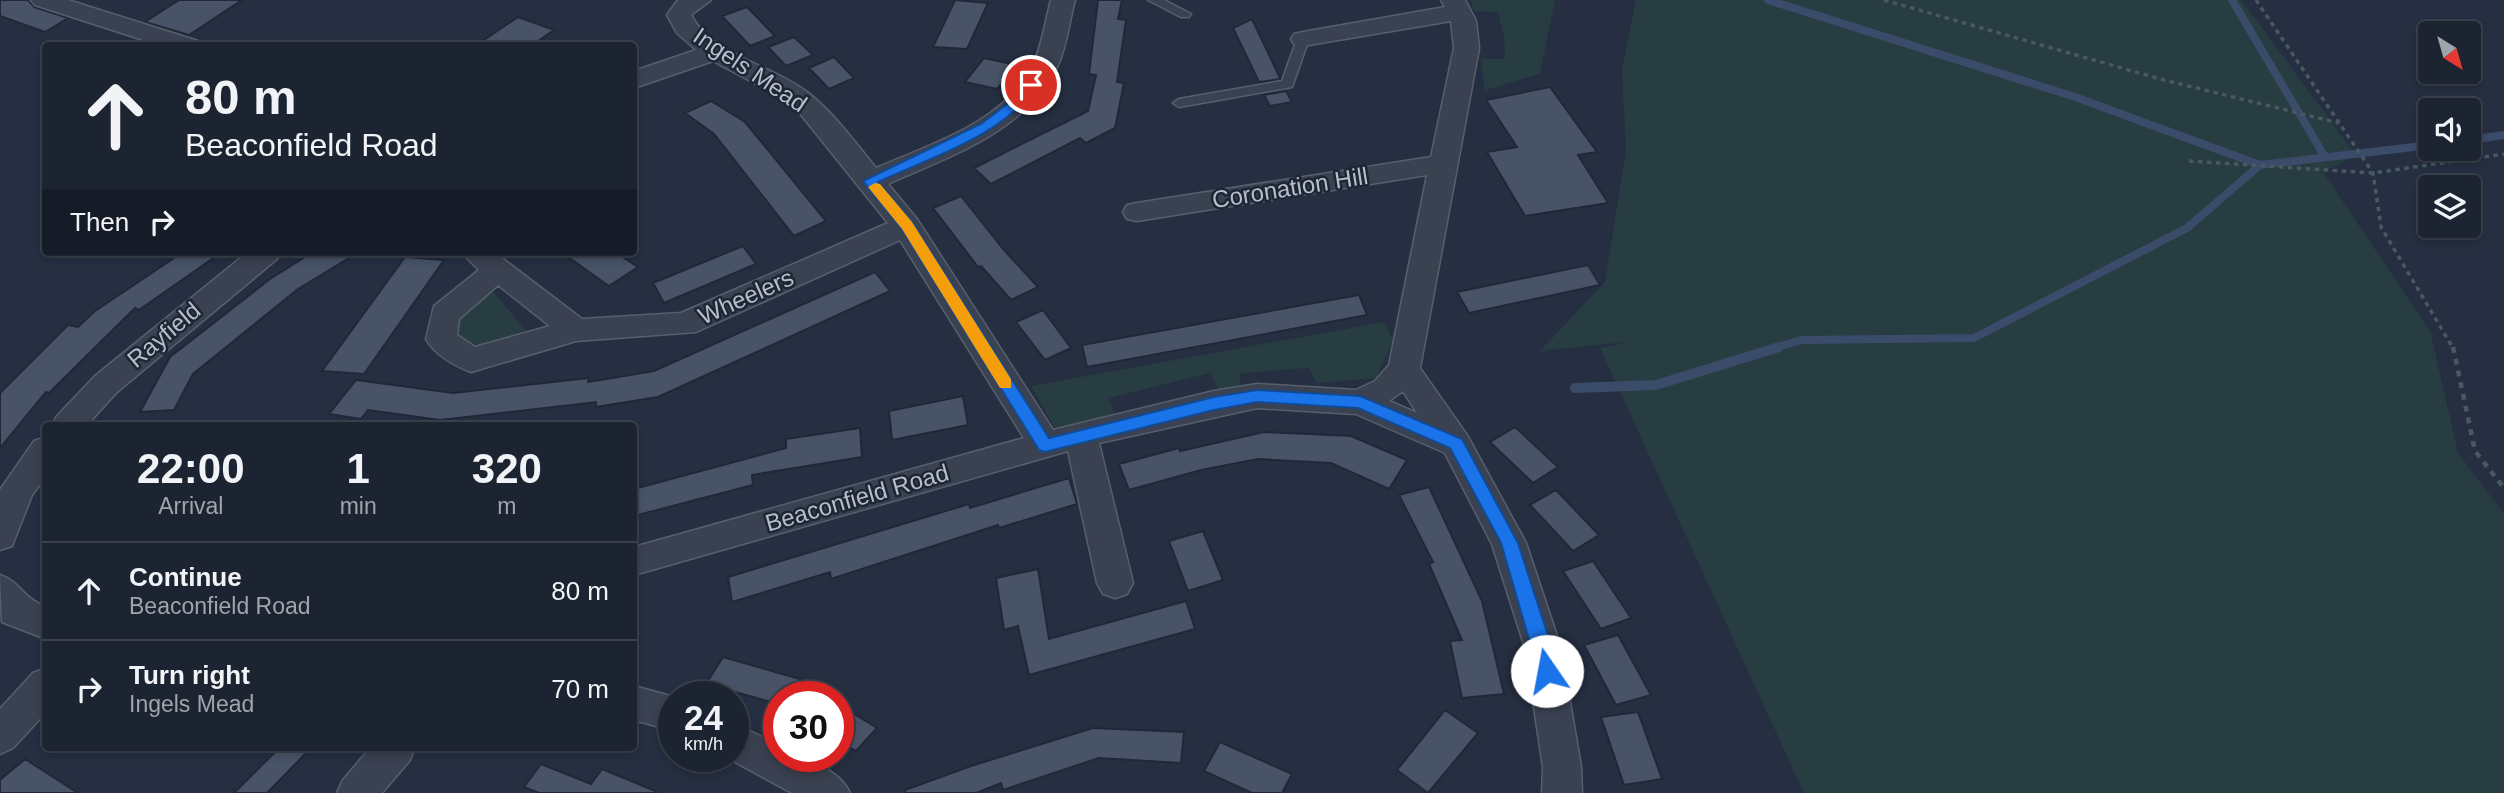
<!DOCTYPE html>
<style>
:root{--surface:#1c2331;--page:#252b39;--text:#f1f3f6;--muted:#a0a4ab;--line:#3a404d}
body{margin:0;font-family:Helvetica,sans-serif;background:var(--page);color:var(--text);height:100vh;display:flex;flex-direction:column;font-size:26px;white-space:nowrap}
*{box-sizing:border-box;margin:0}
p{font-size:23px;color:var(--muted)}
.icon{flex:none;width:38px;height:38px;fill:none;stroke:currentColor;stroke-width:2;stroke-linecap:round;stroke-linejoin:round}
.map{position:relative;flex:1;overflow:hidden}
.side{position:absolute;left:42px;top:422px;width:595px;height:329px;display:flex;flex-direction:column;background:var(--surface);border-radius:7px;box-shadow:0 4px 10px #0003,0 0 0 2px var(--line)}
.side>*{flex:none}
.hud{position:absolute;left:42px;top:42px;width:595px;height:214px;border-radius:7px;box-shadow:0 4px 10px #0003,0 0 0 2px var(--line);background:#1c2331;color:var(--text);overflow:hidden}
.needle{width:46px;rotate:143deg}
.fabs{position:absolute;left:2418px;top:21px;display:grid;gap:14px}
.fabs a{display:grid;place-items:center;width:63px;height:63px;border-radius:7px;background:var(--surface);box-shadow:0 4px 10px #0003,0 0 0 2px var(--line);font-size:35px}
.speed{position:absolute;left:658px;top:681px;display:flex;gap:14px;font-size:35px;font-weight:700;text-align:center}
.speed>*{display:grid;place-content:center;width:91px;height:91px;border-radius:50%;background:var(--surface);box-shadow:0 4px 10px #0003,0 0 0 2px var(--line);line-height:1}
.speed small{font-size:18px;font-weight:400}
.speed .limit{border:10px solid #d22;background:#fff;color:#111}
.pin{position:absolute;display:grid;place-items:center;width:60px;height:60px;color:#fff;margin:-30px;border:4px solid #fff;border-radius:50%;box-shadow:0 2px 7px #0007}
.me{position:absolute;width:77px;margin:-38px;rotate:348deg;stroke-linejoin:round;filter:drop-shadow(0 0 5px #0008)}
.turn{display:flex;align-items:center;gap:24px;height:147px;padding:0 28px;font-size:32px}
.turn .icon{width:91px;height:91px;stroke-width:2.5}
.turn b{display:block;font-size:49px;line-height:60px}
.then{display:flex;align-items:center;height:66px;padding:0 28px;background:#0003;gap:14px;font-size:26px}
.eta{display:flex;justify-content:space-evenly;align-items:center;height:119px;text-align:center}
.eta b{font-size:42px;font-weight:800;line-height:49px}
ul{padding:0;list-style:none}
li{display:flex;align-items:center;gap:21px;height:98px;padding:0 28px;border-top:2px solid var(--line)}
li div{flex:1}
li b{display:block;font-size:26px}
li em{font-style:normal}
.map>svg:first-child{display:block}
.green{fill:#273d42}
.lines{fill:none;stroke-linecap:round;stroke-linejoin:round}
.stream-far1{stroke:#3b4b6a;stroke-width:8}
.stream{stroke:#3b4b6a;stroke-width:10}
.building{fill:#495368;stroke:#202838;stroke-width:2}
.lane-casing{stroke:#575f6e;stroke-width:3}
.street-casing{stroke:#575f6e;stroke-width:3}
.path-far1{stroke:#465a5f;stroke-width:3.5;stroke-dasharray:4.5 4.5;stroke-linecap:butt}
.path{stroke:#465a5f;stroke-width:4.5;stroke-dasharray:6 6;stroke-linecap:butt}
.lane{fill:#3a4151;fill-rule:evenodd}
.street{fill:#3a4151;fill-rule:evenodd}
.route{fill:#1a73e8;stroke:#114b97;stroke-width:2}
.slow{fill:#f59e0b}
.labels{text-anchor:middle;stroke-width:5;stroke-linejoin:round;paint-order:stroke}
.street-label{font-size:24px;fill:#b6bdcb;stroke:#1e2636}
</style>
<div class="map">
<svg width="2504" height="793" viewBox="0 0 2504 793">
<rect width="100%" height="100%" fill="#252f41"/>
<path class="green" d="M1471,0H1555L1540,74L1485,90L1481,59H1505L1504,37L1498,12L1474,11Z
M1636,0H2241L2356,155L2323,172L2430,331L2458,453L2504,514V793H1804L1600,348L1627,342L1540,351L1605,282L1626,151L1622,69Z
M490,288L527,332C503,341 480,352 457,337L458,312Z
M1384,322L1393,340L1376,378L1317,383L1309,368L1241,373L1239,387L1219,390L1210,373L1109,398L1114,414L1055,428L1031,386Z"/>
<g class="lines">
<path class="stream-far1" d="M1768,0L2075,97L2260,165
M2232,0L2325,157
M2469,140L2504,135
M1774,348L1801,340L1974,338L2187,228L2260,165L2431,145"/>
<path class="stream" d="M1575,388L1656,385L1779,347"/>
</g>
<path class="building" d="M0,0H28L34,7L68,18L45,32L0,16Z
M179,0H242L189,35L145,22Z
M955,0L988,3L967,49L933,47Z
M1098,0H1122L1118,19L1126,20L1117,82L1124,83L1115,128L1086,143L1080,138L991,184L974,168L1088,111L1096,75L1089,74Z
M747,7L775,36L750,46L722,16Z
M518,17L554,30L531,46H475Z
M1252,19L1280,78V79L1259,82L1233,28Z
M794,37L813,55L786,66L768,47Z
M834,57L854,78L829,89L809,68Z
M984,58L1016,65L997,89L965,82Z
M1550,87L1597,152L1578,155L1608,203L1525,216L1487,152L1517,147L1486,100Z
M1286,91L1292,102L1270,106L1264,95Z
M711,101L745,122L826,221L794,236L714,134L685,113Z
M961,196L1004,250L1038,287L1011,300L981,266L978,267L933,208Z
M743,246L756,264L664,303L653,283Z
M183,252H222L139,310L135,308L49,393L46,392L0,448V393L68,325L78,327L95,311Z
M313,252H359L298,289L193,374L174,410L140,412L170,357L270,279Z
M561,252H615L638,267L609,286Z
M405,257L444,260L364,374L322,371Z
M1588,265L1600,285L1469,313L1457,292Z
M875,272L890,291L658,397L596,407V402L440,420L368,410L361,419L329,414L356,380L453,393L589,378L588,382L654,371Z
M1359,295L1367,315L1087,367L1082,345Z
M1043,310L1071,348L1045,360L1016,322Z
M963,396L968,425L892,440L889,411Z
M1515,427L1558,467L1533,483L1490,442Z
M860,428L862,457L752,475L753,485L634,516V489L786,448V439Z
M1264,432L1351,436L1407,460L1389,489L1331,463L1258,459L1201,470L1129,490L1119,464L1179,448L1180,451Z
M1069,478L1077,504L999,528L998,525L831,579L830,572L732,602L728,577L969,504L970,508Z
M1429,487L1482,601L1504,694L1462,698L1450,641L1462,640L1429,564L1433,562L1399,495Z
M1556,490L1599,535L1573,551L1530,505Z
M1203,531L1223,580L1188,591L1169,541Z
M1593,561L1631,618L1601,629L1563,571Z
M1038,569L1049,639L1186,601L1195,629L1029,675L1018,626L1004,630L996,578Z
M1618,635L1651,695L1616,705L1584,645Z
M723,657L838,690L837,696H779L778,704L706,684Z
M838,704L877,728L856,751L838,740Z
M1445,710L1478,733L1428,793L1397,770Z
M1638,712L1662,779L1624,785L1601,717Z
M1093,728L1184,732L1181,763L1099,758L1003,790L1001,783L976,793H905V790L971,766Z
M1220,742L1292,774L1282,793H1252L1204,771Z
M280,747H312L267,793H234Z
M25,759L78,793H0V780Z
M541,764L591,784L602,769L660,793H539L524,787Z"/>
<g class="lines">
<defs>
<path id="lane" d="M1148,0H1164L1191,14L1189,17H1181Z
M1303,35L1309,39L1292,87L1179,107L1173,103L1179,99L1282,81L1297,39Z"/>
<path id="street" d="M31,0H68L198,41L201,46H162L35,5Z
M678,0H711L691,15C713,56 772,65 807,92C833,112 855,142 876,168C929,145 1003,123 1032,67C1042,47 1045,22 1051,0H1075C1069,22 1067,47 1057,67C1025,132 950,156 888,184L917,219L1053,430L1214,391L1257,384L1356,390L1375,381L1389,365L1427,175L1137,221L1127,219L1123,212L1127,205L1137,203L1431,157L1454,48L1451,21L1303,46L1294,44L1291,39L1294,34L1303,32L1445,7L1441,0H1465L1476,21L1479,48L1420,368L1467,435L1526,543L1561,648L1581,767L1582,793H1542L1543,767L1525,648L1492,544L1445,453L1356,414L1257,408L1099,443L1133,583L1127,594L1115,598L1103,594L1097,583L1068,451L634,575V547L1024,438L900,240L696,332L576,341L471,372C455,366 434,354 426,339L434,306L479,270L461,252H494L582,319L681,313L888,223L798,111L769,91L713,61L634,88V71L696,50L677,33L667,15ZM498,285L550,326L475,347L457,335L459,319ZM1403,391L1417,413L1389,401Z
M248,252H281L277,259L117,392L87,425H52L57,416L95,376Z
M46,437V476L32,495L12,546L0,550V490L34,441Z
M0,575C21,582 21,597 46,607V639L2,622Z
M46,668V712L13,748L0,754V709L33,673Z
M634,686L674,697V731L634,720Z
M733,723L779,745V756C804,756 839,769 850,793H792L724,756H733Z
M371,747H415L410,760L382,793H337L343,780Z"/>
</defs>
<use href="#lane" class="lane-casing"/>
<use href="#street" class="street-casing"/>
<path class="path-far1" d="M1884,0L2160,79L2339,123
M2256,0L2373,173L2381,227L2453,348
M2189,161L2373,173L2504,154"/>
<path class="path" d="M2453,347L2475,451L2504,488"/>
<use href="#lane" class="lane"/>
<use href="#street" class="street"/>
</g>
<path class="route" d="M1027,82L1038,85C1001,137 934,156 878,182L912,222L1049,438L1214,397L1257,390L1360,396L1462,439L1518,543L1552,648L1556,671L1553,677L1547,680L1540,677L1501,543L1450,448L1358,408L1257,402L1214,410L1045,452L1039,450L902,229L863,181L981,124L1015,98Z"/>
<path class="slow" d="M875,183L880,184L912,222L1011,379V388H1000L902,229L868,187Z"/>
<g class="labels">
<g class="street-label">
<text transform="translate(750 70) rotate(34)" y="8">Ingels Mead</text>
<text transform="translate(1290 188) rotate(-9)" y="8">Coronation Hill</text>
<text transform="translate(746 297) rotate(-24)" y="8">Wheelers</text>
<text transform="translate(164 335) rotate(-40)" y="8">Rayfield</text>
<text transform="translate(857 498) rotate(-16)" y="8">Beaconfield Road</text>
</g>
</g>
</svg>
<div class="fabs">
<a><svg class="needle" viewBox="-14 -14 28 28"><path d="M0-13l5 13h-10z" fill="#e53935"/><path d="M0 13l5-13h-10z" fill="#a0a4ab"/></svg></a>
<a><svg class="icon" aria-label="sound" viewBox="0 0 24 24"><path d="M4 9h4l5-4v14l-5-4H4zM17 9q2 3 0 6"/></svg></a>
<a><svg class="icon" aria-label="layers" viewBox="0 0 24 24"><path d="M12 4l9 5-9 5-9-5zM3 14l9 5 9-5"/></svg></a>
</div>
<div class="speed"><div>24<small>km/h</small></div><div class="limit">30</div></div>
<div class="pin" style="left:1031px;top:85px;background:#d93025"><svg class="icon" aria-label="arrive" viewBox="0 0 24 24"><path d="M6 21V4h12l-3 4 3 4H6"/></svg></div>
<svg class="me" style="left:1547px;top:671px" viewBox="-20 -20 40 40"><circle r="19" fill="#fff"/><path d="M0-13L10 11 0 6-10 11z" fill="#1a73e8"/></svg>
<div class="hud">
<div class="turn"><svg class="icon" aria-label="ahead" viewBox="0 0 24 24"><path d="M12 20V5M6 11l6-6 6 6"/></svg><div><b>80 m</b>Beaconfield Road</div></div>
<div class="then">Then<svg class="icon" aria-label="right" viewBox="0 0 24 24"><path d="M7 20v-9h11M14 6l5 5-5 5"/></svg></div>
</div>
<section class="side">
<div class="eta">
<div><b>22:00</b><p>Arrival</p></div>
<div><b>1</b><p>min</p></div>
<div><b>320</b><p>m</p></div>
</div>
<ul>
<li><svg class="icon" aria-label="ahead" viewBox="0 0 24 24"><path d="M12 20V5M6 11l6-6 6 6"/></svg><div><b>Continue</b><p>Beaconfield Road</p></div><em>80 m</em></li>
<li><svg class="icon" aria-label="right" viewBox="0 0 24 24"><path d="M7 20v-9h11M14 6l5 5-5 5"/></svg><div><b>Turn right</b><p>Ingels Mead</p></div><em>70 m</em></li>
</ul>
</section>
</div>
